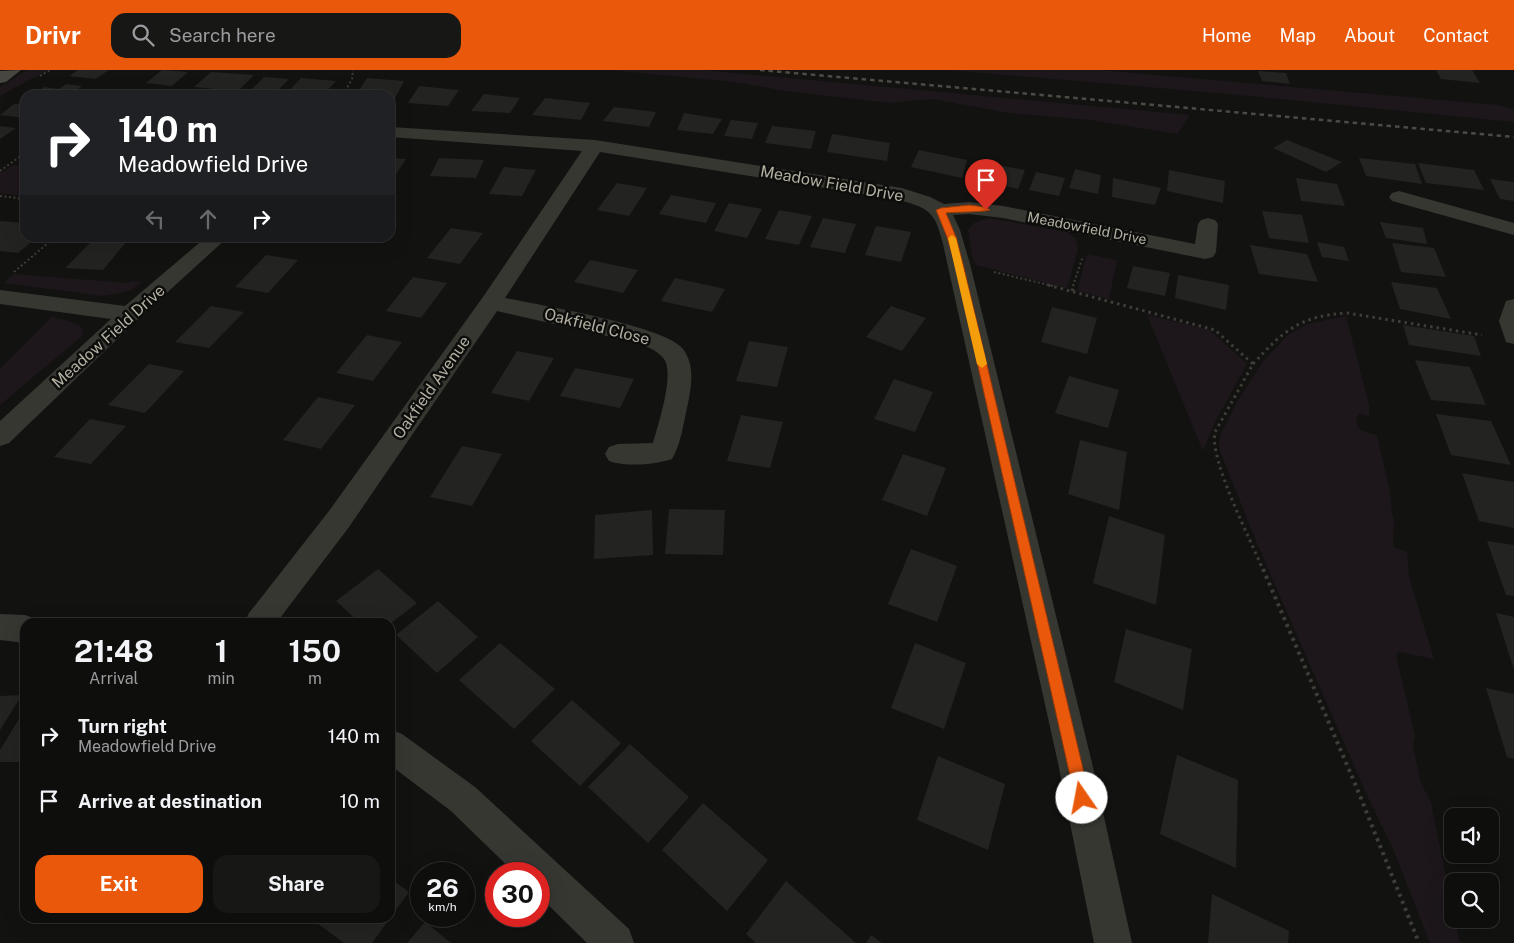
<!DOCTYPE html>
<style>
:root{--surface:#0e0e0d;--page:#171716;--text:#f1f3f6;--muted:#9b9c9d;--line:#2e2e2e;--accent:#ea580c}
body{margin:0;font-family:"Public Sans",sans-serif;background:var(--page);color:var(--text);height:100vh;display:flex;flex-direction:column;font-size:19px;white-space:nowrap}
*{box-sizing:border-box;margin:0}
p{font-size:16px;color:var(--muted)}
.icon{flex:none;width:28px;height:28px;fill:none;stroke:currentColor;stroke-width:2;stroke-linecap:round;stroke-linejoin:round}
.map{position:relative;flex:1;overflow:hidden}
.details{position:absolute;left:20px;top:548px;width:375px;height:305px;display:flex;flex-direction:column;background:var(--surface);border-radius:15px;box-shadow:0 5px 20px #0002,0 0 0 1px var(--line)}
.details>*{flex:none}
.top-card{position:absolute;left:20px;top:20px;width:375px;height:152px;border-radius:15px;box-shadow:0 5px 20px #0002,0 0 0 1px var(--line);background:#202124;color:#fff;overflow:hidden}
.buttons{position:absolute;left:1444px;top:738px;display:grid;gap:10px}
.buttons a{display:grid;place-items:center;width:55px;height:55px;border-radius:10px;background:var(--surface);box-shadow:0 5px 20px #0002,0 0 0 1px var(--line);font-size:25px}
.speed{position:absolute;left:410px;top:792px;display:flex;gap:10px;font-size:25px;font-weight:700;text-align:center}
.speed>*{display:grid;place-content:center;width:65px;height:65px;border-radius:50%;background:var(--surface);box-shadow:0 5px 20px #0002,0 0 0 1px var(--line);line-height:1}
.speed small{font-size:12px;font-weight:400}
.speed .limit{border:8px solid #d22;background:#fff;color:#111}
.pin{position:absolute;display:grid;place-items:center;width:42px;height:42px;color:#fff;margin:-51px -21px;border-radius:50% 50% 50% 0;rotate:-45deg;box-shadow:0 0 5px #0007}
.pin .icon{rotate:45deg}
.me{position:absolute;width:55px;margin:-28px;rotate:348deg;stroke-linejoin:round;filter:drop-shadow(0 0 4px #0008)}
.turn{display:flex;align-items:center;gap:18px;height:105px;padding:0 15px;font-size:22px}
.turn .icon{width:65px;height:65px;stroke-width:2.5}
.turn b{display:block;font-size:35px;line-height:42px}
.lanes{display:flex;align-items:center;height:48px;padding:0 15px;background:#0003;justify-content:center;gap:25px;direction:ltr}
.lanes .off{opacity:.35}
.eta{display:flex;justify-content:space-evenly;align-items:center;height:85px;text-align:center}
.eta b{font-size:30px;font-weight:700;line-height:35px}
.primary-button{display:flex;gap:10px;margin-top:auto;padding:10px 15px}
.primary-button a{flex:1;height:58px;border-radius:15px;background:var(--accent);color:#fff;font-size:20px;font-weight:700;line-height:58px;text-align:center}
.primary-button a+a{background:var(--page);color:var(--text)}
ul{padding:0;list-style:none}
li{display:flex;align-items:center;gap:15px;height:65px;padding:0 15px}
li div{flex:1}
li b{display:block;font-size:19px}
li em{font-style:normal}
header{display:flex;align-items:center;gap:30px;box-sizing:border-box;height:70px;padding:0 25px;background:var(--accent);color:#fff}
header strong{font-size:24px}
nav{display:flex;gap:28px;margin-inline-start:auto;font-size:18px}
.search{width:350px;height:45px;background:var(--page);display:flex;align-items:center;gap:12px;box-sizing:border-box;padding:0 18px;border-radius:15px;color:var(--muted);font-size:19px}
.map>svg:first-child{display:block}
.green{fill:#1d171b}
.building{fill:#232321}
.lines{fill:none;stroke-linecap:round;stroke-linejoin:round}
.path-far2{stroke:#3e3d38;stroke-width:2;stroke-dasharray:2 2.5;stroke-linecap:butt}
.path-far1{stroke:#3e3d38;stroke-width:3;stroke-dasharray:2.5 4;stroke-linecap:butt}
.path{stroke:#3e3d38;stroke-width:4;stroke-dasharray:3 4.5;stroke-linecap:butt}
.street{fill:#373732;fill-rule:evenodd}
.secondary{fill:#474640;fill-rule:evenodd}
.rail{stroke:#4c4b45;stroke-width:2.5;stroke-dasharray:4.5 4;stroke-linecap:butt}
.route{fill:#ea580c;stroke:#983908}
.slow{fill:#f59e0b}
.labels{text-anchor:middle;stroke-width:5;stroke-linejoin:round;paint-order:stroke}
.far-street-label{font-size:14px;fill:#b3b0a2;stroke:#0d0d0c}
.street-label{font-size:16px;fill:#b3b0a2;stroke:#0d0d0c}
</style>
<header>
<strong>Drivr</strong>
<div class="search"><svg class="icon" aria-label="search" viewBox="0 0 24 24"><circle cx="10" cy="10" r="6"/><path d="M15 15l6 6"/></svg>Search here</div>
<nav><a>Home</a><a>Map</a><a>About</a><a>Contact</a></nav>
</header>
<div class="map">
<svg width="1514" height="873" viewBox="0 0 1514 873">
<rect width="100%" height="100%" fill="#121211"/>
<path class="green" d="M27,0H48L0,26V17Z
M610,0H702L1190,45L1177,64L1090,50L1009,43L932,29L889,33L786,21L734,12Z
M949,0H1100L1498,35L1514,39V52L1229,24Z
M13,95L25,96V126L0,123V103Z
M989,148L1067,162L1076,169L1078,179L1068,216L1065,218L976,195L972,186L968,160L974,153Z
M1087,184L1117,190L1109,229L1077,221Z
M14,204L128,213L130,211L142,212L130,221L103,226L3,213Z
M1147,245L1210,260L1247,294L1215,352L1203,381Z
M1346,246L1369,334V346L1359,344C1350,359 1367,363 1377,365L1390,422L1392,444L1394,449L1393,477L1407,482L1409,507L1434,589L1399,582L1396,585L1415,666L1413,676L1421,713L1431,732L1452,836V849H1455L1460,873H1430L1393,779L1366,723L1258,476L1220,381L1219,372L1221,363L1237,332L1264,290L1288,265L1307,254Z
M52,247C64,250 74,251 83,259L82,266L0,335V299Z"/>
<path class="building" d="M78,0H109L96,9L69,6Z
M162,0H164L188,2L172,16L146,13Z
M1436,0H1472L1480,13L1441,9Z
M1258,1L1286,3L1290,14L1262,11Z
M211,2L254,5L238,21L194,17Z
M264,7L289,9L275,23L250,21Z
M301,8L336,11L323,25L286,24Z
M367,8L404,11L392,34L390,33V25H356Z
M66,14L82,16L70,25H32L44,17L59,19Z
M419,16L459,20L448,36L408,33Z
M484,24L520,28L510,43L471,41Z
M545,28L590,33L581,50L532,45Z
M25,30V48L0,45L14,34H19Z
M614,37L656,42L649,57L603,51Z
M684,43L722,49L713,64L677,60Z
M731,50L758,53L752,69L724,66Z
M0,56L16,58L0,69Z
M772,56L816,61L811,79L765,73Z
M832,64L890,73L887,91L827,82Z
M1287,70L1342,92L1326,102L1273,78Z
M919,80L967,90L962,108L911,97Z
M390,88L406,89L390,113Z
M439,88L484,90L476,108L430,106Z
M1359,88L1415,94L1422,114L1366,106Z
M982,92L1025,100L1018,119L977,109Z
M1418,93L1474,100L1484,120L1426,113Z
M504,97L536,100L522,126L489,124Z
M1075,99L1101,105L1098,124L1069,118Z
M1169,100L1225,111L1223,133L1167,121Z
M1036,102L1065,108L1059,126L1029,120Z
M1113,108L1161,118L1155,135L1112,127Z
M1296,108L1337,114L1345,136L1301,131Z
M1490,109L1514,112V131L1500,129Z
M617,113L647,118L629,146L597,140Z
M671,125L716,133L706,153L659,144Z
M729,133L762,139L747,168L714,161Z
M779,140L812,146L799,175L765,169Z
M1262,141L1302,145L1309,173L1269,168Z
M823,148L856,154L845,183L810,177Z
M0,151L25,153V168H36L18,183L0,181Z
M1380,152L1423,158L1427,174L1386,168Z
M876,156L911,162L901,192L865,185Z
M451,158L483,163L460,194L427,188Z
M95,168L127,171L103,200L65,198Z
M1317,172L1344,177L1349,191L1322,187Z
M1392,173L1434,178L1446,207L1401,202Z
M1250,175L1307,184L1318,212L1259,204Z
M266,185L298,190L268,223L235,217Z
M590,190L638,200L623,223L574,212Z
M1133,196L1170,203L1165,226L1127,218Z
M1178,205L1229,215L1226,240L1175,228Z
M413,207L447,213L421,248L386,241Z
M675,208L725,219L712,242L661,231Z
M1391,212L1437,218L1451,249L1400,239Z
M211,236L244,242L209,278L175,272Z
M891,236L926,248L902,281L866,267Z
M1052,237L1097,248L1087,284L1041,272Z
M1403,255L1474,266L1481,286L1409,275Z
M367,265L402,272L373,311L336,303Z
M749,271L788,277L777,317L736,311Z
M517,281L554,288L529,331L491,323Z
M1415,290L1470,297L1486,335L1431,330Z
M149,294L184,301L145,343L108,335Z
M575,298L634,309L620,338L560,326Z
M1069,306L1119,320L1108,358L1055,343Z
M894,309L933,322L915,362L874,349Z
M318,327L355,335L321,379L283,370Z
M1436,344L1491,351L1511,395L1451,385Z
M741,345L783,352L770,398L727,391Z
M90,349L126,356L91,394L54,387Z
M1080,370L1127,382L1119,440L1068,424Z
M462,376L502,384L472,436L430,427Z
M903,384L946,398L927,446L882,430Z
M1462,403L1514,412V458L1479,451Z
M669,439L725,440L723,485L665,484Z
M652,440L653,485L594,489L595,445Z
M1109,446L1165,465L1156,535L1093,513Z
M1487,471L1514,475V526L1506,525Z
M911,479L957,496L937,552L888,534Z
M378,499L417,533L390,554V552H359L336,531Z
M438,531L478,567L437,603L396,565Z
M1496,543L1514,547V600Z
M1126,559L1192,579L1183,640L1114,612Z
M500,573L555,619L514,659L459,610Z
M915,573L966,593L944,659L891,638Z
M1486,618L1514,624V689L1507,687Z
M22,625L0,660V626Z
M572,630L621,673L580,716L531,671Z
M25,639V692H0V680Z
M630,674L689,727L648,773L588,717Z
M1177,685L1238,710L1236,798L1160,764Z
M938,686L1005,714L988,780L917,750Z
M703,733L768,790L727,841L662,780Z
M390,808L409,822L372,873H344L310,848H390Z
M786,811L856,873H756L746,864Z
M1212,824L1289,861L1288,873H1208Z
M425,852L451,873H407Z
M871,865L882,873H866Z"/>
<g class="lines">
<path class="path-far2" d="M40,6L50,0
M343,25L352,9L353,0
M0,101L25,83
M0,126L25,129
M14,202L54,168
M994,202L1053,216
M1073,216L1083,186"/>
<path class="path-far1" d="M1048,215L1215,260L1253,294L1215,362C1209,390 1251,470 1263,500
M1072,221L1074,215
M1253,294C1284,260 1300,246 1347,243L1482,265"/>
<path class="path" d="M1263,499L1356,716L1419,873"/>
<path class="street" d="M390,57L595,70L902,118L930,127L944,134L969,132L1003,136L1195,174L1198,154L1201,150L1208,148L1215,150L1218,154L1216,182L1213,187L1205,189L1003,148L969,144L953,145L960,160L970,194L1092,693L1132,873H1094L1058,693L943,174C935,143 931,139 900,130L600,82L505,228C539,235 665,256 683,279C696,297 691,318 687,338C683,355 681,374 672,389C654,395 627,397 609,391L605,384L609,377L618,374L653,373C658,355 675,304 664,289C657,280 646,276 637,273L497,241L349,457L277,552H245L249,543L329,441L483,227L582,81L390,67Z
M1399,121L1514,153V165L1392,131L1389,127L1392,123Z
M205,168H227L138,249L9,373L0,376V351L111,249L0,234V220L125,236Z
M1514,229V274L1506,272L1499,251L1506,231Z
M0,544L25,545L36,549L37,552H25V573L0,570Z
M390,659L402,664L475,717L629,859L634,873H587L539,826V804H516L451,741L390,695Z"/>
<path class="secondary" d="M21,0L6,12L0,13V1Z"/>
<path class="rail" d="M760,0L1514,67"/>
</g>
<path class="route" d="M969,135L986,137L990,140C987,142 954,142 946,143L956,167L963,194L1090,728L1088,733L1082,735L1077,733L1075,728L955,194L947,167L936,140L941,138Z"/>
<path class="slow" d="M952,165L956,168L987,294L982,298L977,294L948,168Z"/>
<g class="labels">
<g class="far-street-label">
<text transform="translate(1087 158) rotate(11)" y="5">Meadowfield Drive</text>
</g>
<g class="street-label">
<text transform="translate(832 113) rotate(10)" y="6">Meadow Field Drive</text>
<text transform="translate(597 256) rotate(14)" y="6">Oakfield Close</text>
<text transform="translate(108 266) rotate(-42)" y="6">Meadow Field Drive</text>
<text transform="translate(431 317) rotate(-55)" y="6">Oakfield Avenue</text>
</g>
</g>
</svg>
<div class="buttons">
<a><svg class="icon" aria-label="sound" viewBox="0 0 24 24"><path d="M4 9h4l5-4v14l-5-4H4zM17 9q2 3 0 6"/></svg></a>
<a><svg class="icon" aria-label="search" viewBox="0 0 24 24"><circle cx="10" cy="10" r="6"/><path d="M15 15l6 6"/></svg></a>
</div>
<div class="speed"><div>26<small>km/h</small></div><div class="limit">30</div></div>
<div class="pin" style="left:986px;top:140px;background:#d93025"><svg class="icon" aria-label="arrive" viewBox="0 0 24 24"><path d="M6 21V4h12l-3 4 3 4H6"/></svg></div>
<svg class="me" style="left:1082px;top:728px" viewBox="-20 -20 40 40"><circle r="19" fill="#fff"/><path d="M0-13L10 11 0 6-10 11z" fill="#ea580c"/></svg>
<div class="top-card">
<div class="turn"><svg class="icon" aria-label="right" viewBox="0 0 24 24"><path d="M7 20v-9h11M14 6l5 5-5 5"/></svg><div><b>140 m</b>Meadowfield Drive</div></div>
<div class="lanes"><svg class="icon off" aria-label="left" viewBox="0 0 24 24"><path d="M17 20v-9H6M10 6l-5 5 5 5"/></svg><svg class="icon off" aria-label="ahead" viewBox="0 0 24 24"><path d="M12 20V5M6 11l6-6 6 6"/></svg><svg class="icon" aria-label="right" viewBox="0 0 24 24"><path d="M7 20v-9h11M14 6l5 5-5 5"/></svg></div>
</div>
<section class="details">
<div class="eta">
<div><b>21:48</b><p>Arrival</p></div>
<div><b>1</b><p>min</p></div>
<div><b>150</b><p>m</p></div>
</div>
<ul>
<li><svg class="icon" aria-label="right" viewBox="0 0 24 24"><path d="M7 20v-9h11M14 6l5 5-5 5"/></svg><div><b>Turn right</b><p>Meadowfield Drive</p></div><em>140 m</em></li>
<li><svg class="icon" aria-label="arrive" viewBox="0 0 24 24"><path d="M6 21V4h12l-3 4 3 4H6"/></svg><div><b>Arrive at destination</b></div><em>10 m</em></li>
</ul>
<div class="primary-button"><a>Exit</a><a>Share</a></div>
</section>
</div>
